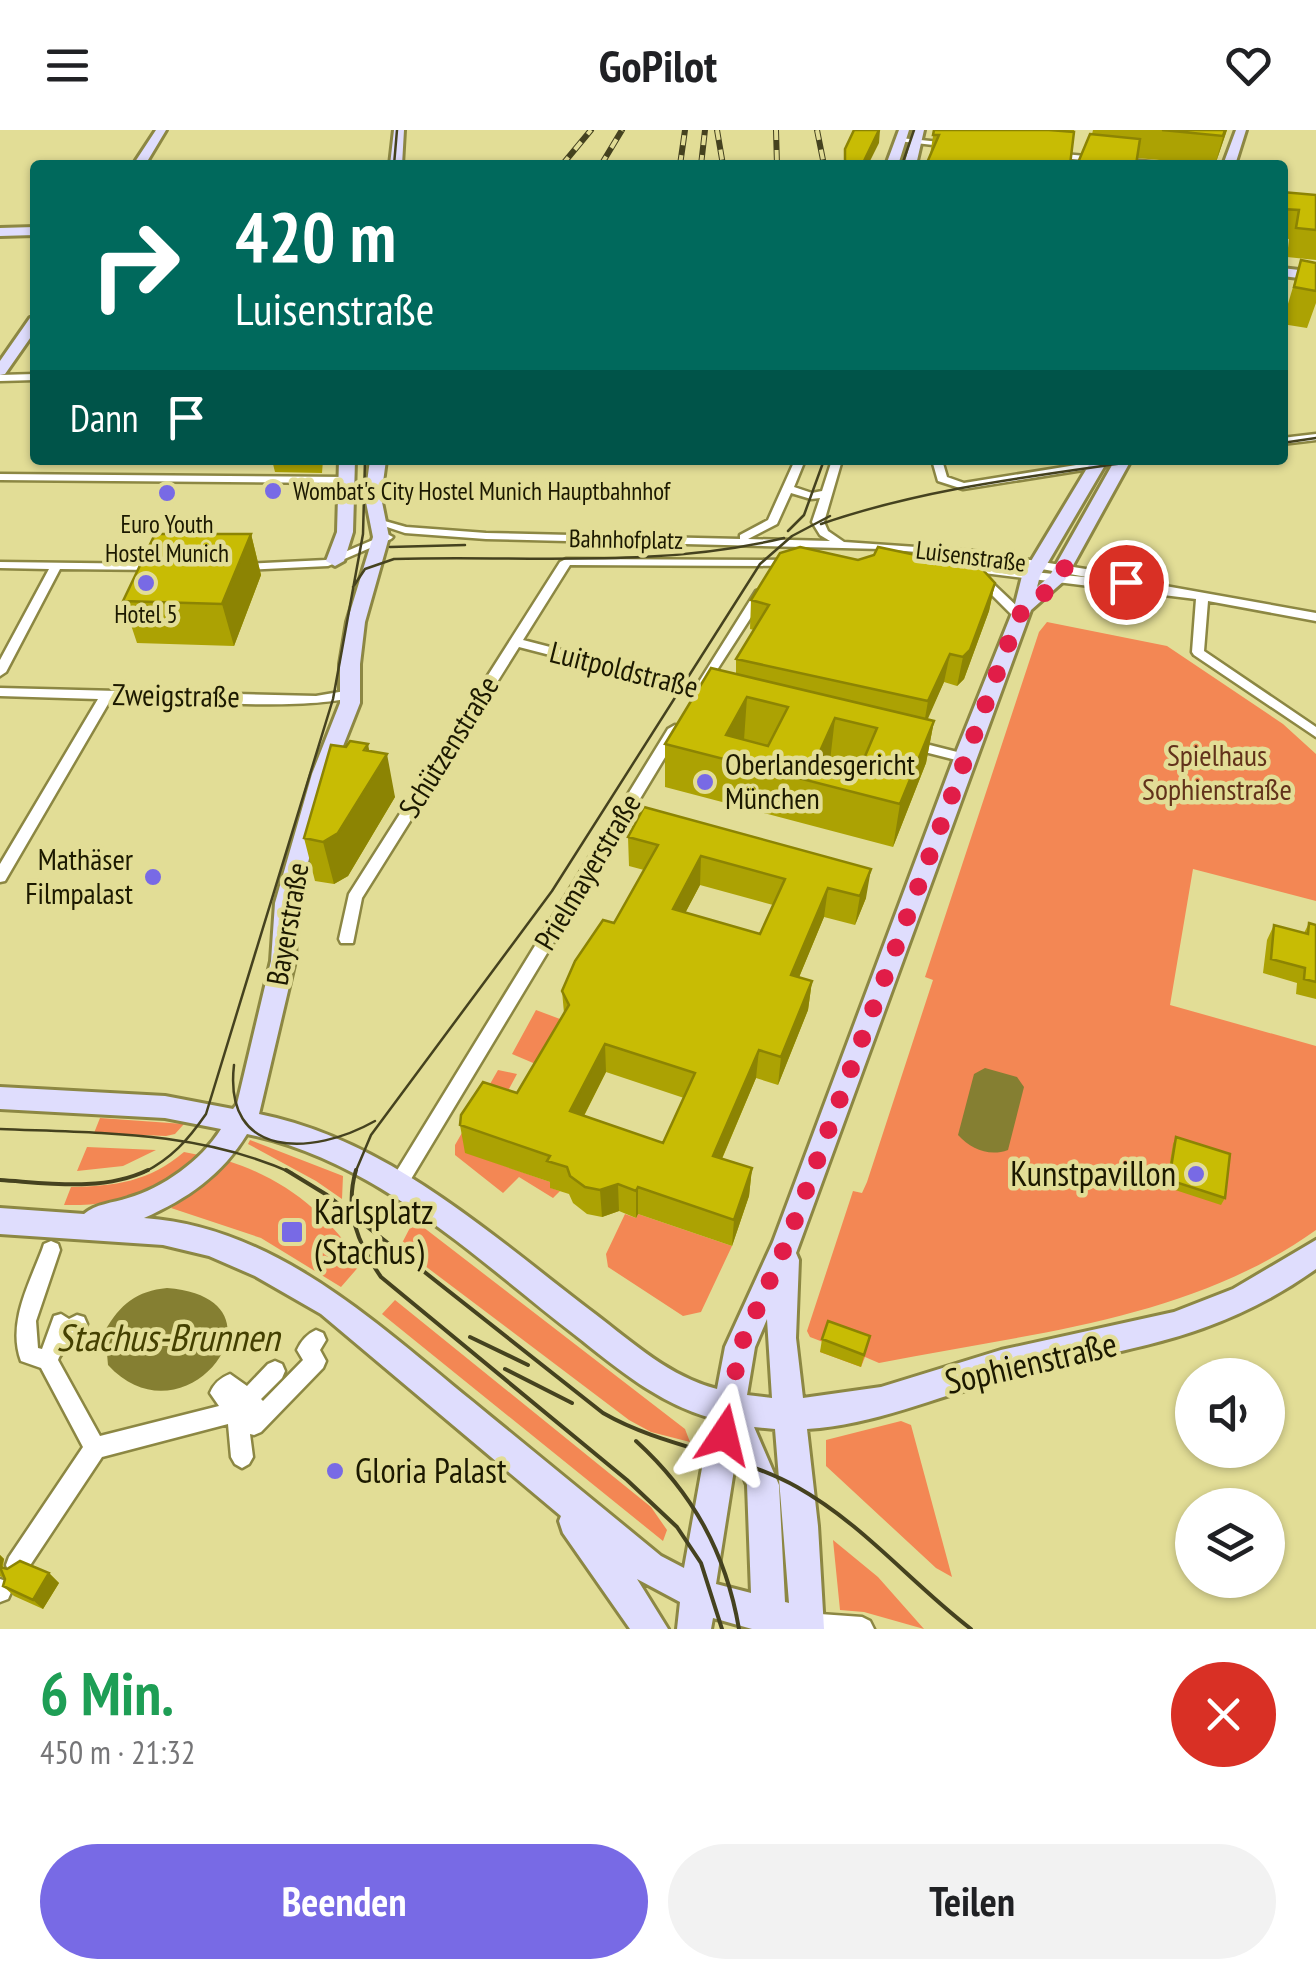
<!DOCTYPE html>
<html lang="de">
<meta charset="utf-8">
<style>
:root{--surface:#fff;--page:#f2f2f2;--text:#202124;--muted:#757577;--accent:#786ae5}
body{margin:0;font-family:"PT Sans Narrow",sans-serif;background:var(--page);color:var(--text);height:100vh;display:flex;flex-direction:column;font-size:38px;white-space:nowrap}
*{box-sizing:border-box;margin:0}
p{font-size:32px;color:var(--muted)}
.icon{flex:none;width:55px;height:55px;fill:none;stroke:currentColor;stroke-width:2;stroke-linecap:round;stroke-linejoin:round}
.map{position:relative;height:1499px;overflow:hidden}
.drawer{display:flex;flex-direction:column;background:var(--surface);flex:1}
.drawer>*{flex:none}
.top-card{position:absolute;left:30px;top:30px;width:1258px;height:305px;border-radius:10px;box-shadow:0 2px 8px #0004;background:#00695c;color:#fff;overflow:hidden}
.fabs{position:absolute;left:1175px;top:1228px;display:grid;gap:20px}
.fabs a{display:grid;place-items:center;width:110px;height:110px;border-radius:50%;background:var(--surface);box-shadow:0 2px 8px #0004;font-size:50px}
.pin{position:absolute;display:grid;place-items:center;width:85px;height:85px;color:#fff;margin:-42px;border:5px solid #fff;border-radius:50%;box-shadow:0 2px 10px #0007}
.me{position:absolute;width:110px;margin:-55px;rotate:10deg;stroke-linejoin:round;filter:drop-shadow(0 0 8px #0008)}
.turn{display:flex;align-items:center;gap:35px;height:210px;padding:0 40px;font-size:45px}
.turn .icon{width:130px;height:130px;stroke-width:2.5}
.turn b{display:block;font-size:70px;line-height:85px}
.then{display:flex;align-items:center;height:95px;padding:0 40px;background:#0003;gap:20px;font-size:38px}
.round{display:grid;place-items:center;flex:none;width:105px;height:105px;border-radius:52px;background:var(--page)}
.headline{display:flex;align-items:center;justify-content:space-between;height:170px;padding:0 40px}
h1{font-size:60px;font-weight:700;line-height:75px;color:#1e9e55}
.cta{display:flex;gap:20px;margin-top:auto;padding:20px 40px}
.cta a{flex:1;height:115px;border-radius:60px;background:var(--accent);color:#fff;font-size:40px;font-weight:700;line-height:115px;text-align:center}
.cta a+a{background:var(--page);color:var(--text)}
header{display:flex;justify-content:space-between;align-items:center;height:130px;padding:0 40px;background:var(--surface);font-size:45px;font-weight:700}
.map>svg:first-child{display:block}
.green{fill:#f38754}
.water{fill:#857f32}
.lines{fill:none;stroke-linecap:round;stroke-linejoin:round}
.street-casing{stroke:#8c8743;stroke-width:5}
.secondary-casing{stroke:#8c8743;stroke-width:6}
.street{fill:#fff;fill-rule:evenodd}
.secondary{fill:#dfddfd;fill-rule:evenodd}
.tram-far1{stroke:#45421f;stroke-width:2.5}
.tram{stroke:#45421f;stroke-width:4}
.rail-casing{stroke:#45421f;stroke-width:6}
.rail{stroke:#e2dd96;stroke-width:4;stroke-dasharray:10;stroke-linecap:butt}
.wall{fill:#aca203;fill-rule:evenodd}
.shaded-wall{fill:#8c8403}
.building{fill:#c8bc04;stroke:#8c8403;stroke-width:2.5;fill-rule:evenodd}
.route{stroke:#e11d48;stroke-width:18;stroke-dasharray:0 32.4}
.poi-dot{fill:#786ae5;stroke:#e2dd96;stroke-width:4}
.labels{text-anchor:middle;stroke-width:9;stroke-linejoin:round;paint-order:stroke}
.far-poi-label{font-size:25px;fill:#1c1900;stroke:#e2dd96}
.far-street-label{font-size:25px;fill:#1c1900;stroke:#e2dd96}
.street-label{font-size:30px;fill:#1c1900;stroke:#e2dd96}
.park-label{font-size:30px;fill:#62321b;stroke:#e2dd96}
.poi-label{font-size:30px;fill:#1c1900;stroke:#e2dd96;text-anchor:start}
.near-poi-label{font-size:35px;fill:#1c1900;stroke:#e2dd96;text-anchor:start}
.near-street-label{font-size:35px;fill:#1c1900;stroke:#e2dd96}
.near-water-label{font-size:38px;font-style:italic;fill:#444000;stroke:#e2dd96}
</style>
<header><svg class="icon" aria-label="menu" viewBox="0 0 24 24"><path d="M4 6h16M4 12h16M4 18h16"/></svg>GoPilot<svg class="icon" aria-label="heart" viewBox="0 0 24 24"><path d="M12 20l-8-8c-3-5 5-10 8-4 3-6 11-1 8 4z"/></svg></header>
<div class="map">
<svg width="1316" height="1499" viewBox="0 0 1316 1499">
<rect width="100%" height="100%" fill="#e2dd96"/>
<path class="green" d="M1047,492L1167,516L1283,594L1316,624V771L1193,739L1170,875L1316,916V1100C1188,1191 1029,1203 879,1233L865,1227L861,1237L820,1222L823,1212L810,1207L807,1201L853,1061L862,1063L867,1052L933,850L925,847L1039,502Z
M536,880L576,895L521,991L488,980L466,1013L465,1022L553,1053L551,1058L560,1061L553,1068L519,1047L503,1063L455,1025V1015L498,940L517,944L502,972L521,978L545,938L512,924Z
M100,988L184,994L175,1004L166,1006L94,1003Z
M250,1010L343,1046L342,1069L316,1051L248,1014Z
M87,1017L156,1020L123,1036L77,1041Z
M184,1022L204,1026C159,1063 123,1076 64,1075L71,1057C115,1056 149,1052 184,1022Z
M228,1031C287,1050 327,1084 361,1134L341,1157L261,1108L171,1078Z
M625,1084L636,1088L638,1084L732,1116L701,1182L683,1186L608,1137L606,1124Z
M414,1090L685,1299L690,1312L651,1302L629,1290L400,1117Z
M395,1170L651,1377L667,1400L663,1411L382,1184Z
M901,1291L911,1295L952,1447L936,1438L826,1336V1310Z
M833,1410L878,1447L924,1499L864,1482L840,1480Z"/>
<path class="water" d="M985,938L1017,947L1024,957L1008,1020C989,1027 971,1019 958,1005L974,944Z
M167,1158C299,1168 186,1320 108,1235L105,1201C120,1174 137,1161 167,1158Z"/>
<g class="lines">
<defs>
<path id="street" d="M900,8L951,13L955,15L951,17L898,11Z
M1053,23L1162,33L1166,35H1138L1050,27Z
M35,244V250L0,251V245Z
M1316,304V310L1282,314V308Z
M795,330H805L794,357L812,363L822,361L832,330H842L824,392L828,401L844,412L974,421L1098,441L1104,445L1098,449L974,427L882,419L486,409L405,403L375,393L381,390L406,397L486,403L740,409V405L768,390ZM791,363L811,369L820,368L812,392L820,405L830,411L748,409L777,394Z
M932,330H942L947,347L964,353L1107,330H1132L1127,333L963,359L938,351Z
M0,344L345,347L350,350L345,353L0,350Z
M387,404L393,407L391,409L328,436L241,440L235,437L241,434L326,430Z
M566,429L791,430L797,433L791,436L570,435L523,510L697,555L756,461L760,460L766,464L706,557L715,562L709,566L519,517L362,768L353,813H341L339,809L349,764L560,432Z
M0,432L158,434L164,437L158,440L60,439L6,542L0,546V530L49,439L0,438Z
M964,435L1154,454L1316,483V491L1208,471L1204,521L1316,597V607L1194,525L1192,522L1196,469L960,440V436Z
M980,443L984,445L1024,483V489H1016L976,449V445Z
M0,558L316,566L351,560L358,564C328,583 156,570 111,569L5,751L0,752V734L98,569L0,566Z
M675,595L682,599L405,1059L399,1061L393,1059L390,1053L393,1047L668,599Z
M910,610L969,625L971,628L964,632L905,617L903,614L905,611Z
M51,1111L58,1114L60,1120L36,1191L38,1218L42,1219L54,1186L61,1184L69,1189L77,1185L84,1187L87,1194C81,1208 63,1217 58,1230L100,1306L219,1276L210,1263C214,1253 220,1248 230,1244L247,1256L268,1234L275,1231L282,1234L285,1241L282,1248L261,1269L263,1271L303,1230L297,1220C301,1211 307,1204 316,1200L323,1203L326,1210L320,1220L326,1231L323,1238L261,1302L254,1305L250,1304L253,1327L249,1334L242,1338L235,1334L231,1327L228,1294L102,1327L25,1443L17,1446L9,1443L6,1435L9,1427L83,1317L41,1238L21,1231C7,1194 29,1154 42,1120L44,1114Z
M0,1449L9,1452L12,1460L8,1469L0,1472Z
M806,1483L862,1487L870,1491L874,1499H797L795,1494L798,1486Z"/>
<path id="secondary" d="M156,0H166L145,35H133Z
M394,0H404L402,35H390Z
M899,0H909L898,35H886Z
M914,0H924L916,35H904Z
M1236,0H1246L1235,35H1223Z
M35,97V105L0,106V98Z
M1282,138L1316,142V150L1282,146Z
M35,187V201L5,244L0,245V231L30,188Z
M339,330H355L353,402L344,431L335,436L326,431L337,402Z
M370,330H386L381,367L389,407L365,492L360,534V573L332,644L297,773L295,831L259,984C389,1010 492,1106 595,1184C633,1213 670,1247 717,1259L725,1217L773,1112L957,620L1014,478L1022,446L1092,330H1108L1040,446L1037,457L1049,447L1115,330H1131L1065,450L1031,480L796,1123L799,1130L796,1208L803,1268L881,1257L1001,1220L1174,1182L1233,1159L1316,1110V1139C1208,1216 1121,1216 1000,1250C935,1267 874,1295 807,1299L818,1396L824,1499H752L713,1488L711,1499H677L680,1472L637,1449L668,1499H630L563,1403L559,1391L561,1386L321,1184L255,1146L209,1126L163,1115L0,1104V1078L84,1084C95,1074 113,1073 128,1068C163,1058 201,1031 221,999L165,988L0,979V957L165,966L233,979L237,974L271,831L275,773L312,644L340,573V534L347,492L373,407L365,367ZM247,1004C376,1030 474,1127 575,1205C618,1239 658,1273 711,1288L684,1438L661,1426C598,1374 535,1323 472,1271C376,1193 275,1097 144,1088C187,1069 222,1045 247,1004ZM767,1189L772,1268L747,1265L755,1217ZM754,1297L775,1299L789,1473L785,1472L779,1355ZM736,1327L747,1355L751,1463L716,1454Z"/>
</defs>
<use href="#street" class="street-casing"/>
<use href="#secondary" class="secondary-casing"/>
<use href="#street" class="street"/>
<use href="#secondary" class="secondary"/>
<path class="tram-far1" d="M394,35L397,0
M902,35L914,0
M1282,313L1316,308
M821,394C925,358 1035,346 1144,330
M788,401L804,385L824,330
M390,417L465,415
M353,457L365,439L394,429C525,425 655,439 784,408
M234,935C223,1030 313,1026 375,991
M0,999C100,1003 199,1001 292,1043
M143,1043C172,1028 188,1010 206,984L333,569L363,404L365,330
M355,1043L371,1005L552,761L760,434L792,406L830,386"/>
<path class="tram" d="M286,1040L327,1065L603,1283C664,1318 736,1323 797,1357C863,1394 912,1454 971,1499
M356,1040C344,1081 358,1114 381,1147L627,1350L677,1397L701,1433L722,1499
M0,1050C48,1053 103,1062 148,1040
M470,1207L528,1235
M505,1239L572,1273
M636,1311C693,1363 726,1423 739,1499"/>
<defs>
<path id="rail" d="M717,0L723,35
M776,0L777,35
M817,0L824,35
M562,35L591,0
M601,35L622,0
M680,35L685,0
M701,35L705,0"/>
</defs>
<use href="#rail" class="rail-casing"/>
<use href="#rail" class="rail"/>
</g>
<path class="wall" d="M934,0H1074V2L930,25Z
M1093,0H1227L1215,35L1137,28L1092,4Z
M1282,62L1316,65V130L1287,127L1289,109L1282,108Z
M1301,130L1316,133V173L1307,198L1282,194Z
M272,330H323L322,343L275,342Z
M251,404L261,445L234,516L137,513L123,471Z
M858,430L995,453L989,481L964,549L957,556L944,552L927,589L934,591L926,633L893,717L665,657V614L736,544V529L754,500L750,499L751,470Z
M369,621L395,667L348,746L334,754L315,751L304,708Z
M628,707L866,768L855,795L824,787L799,847L812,851L808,880L778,955L756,948L722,1029L752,1038L749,1066L732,1116L638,1084L636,1088L619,1081L602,1087L587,1084L573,1073L569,1064L550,1058V1052L465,1023L460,995L517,963L564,883L562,861L614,793L644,740L629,736ZM700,755L773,775L760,804L685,783ZM606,942L684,968L663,1013L584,986Z
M1309,793L1316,795V869L1296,864L1297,853L1263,843L1267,810L1274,795L1304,803Z
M1176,1007L1225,1068L1221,1075L1166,1057L1173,1014Z
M870,1206L861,1237L820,1222L822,1209Z
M0,1425L4,1429L3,1438L49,1443L59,1453L43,1479L14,1466L3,1456L5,1449L0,1446Z"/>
<path class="shaded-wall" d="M879,0H880L879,13L868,35H862Z
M1225,0H1227L1215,35Z
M251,404L261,445L234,516L222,474Z
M995,453L989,481L964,549L957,556L963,527Z
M950,524L944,552L923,600L928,571Z
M747,567L744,610L726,605Z
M835,588L830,631L817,628Z
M934,591L926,633L893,717L900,674Z
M368,614L374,645L387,624L395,667L348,746L334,754L323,712Z
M701,726L700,755L672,808L673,779Z
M871,739L866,768L855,795L860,766Z
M828,758L824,787L788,874L791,845Z
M812,851L808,880L778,955L781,927Z
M605,914L606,942L572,1009L570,981Z
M759,920L756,948L711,1054L713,1026Z
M752,1038L749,1066L732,1116L734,1090Z
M618,1054L619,1081L602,1087L600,1060Z
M638,1057V1084L636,1088V1061Z
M0,1425L4,1429L2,1436L7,1446L0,1439Z
M49,1443L59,1453L43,1479L33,1470Z"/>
<path class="building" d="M854,0H879L862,35H845V19Z
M934,0H1049L1074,2L1070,35H926L939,5H933Z
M1162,0H1225L1223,6Z
M1090,4L1140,9L1136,35H1077Z
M1282,62L1316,65V100L1296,98L1299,80L1282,79Z
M1301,130L1316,133V161L1294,157Z
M155,404H251L222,474L123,471Z
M800,417L858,430L874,425L878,417L982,439L995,453L970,520L963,527L950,524L928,571L736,529L769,475L751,470L780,423Z
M711,538L934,591L900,674L665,614ZM747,567L788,577L768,616L726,605ZM835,588L877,598L860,638L817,628Z
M350,611L368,614L364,620L387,624L338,703L323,712L304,708L331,615L346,617Z
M644,677L871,739L860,766L828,758L791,845L812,851L781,927L759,920L713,1026L752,1038L734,1090L638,1057L636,1061L618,1054L600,1060L585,1057L570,1046L567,1037L547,1031L550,1026L460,995L461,985L483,952L517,963L569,875L562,861L575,831L603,790L614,793L658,715L628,707ZM701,726L785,749L760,804L673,779ZM605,914L695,943L663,1013L570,981Z
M1309,793L1316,795V852L1304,849L1305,838L1271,829L1274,795L1308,804Z
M1176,1007L1230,1024L1225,1068L1169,1050Z
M828,1191L870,1206L864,1225L822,1209Z
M20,1431L49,1443L33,1470L3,1456L5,1449L0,1437L7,1439Z"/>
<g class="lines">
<path class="route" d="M724,1305L740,1217L787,1112L1006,519L1023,478L1046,462L1064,438L1126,452"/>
</g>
<g class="poi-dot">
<circle cx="273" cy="361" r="10"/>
<circle cx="167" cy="363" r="10"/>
<circle cx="146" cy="453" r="10"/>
<circle cx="705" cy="652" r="10"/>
<circle cx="153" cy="747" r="10"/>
<circle cx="1196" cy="1044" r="10"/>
<rect x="280" y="1090" width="24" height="24" rx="5"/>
<circle cx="335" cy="1341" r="10"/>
</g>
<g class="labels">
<g class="far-poi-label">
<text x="293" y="370" text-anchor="start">Wombat's City Hostel Munich Hauptbahnhof</text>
<text x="167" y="403">Euro Youth<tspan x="167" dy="29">Hostel Munich</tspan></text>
<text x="146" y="493">Hotel 5</text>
</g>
<g class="far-street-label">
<text transform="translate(626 409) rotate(1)" y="9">Bahnhofplatz</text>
<text transform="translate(971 426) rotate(7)" y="9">Luisenstraße</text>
</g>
<g class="street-label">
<text transform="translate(624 540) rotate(14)" y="10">Luitpoldstraße</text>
<text transform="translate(176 566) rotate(1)" y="10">Zweigstraße</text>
<text transform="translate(449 617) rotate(-58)" y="10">Schützenstraße</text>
<text transform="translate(588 742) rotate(-59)" y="10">Prielmayerstraße</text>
<text transform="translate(288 794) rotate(-80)" y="10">Bayerstraße</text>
</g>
<g class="park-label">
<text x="1217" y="636">Spielhaus<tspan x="1217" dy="34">Sophienstraße</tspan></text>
</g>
<g class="poi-label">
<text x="725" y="645">Oberlandesgericht<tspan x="725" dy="34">München</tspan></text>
<text x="133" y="740" text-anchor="end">Mathäser<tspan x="133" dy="34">Filmpalast</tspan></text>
</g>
<g class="near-poi-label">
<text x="1176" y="1056" text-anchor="end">Kunstpavillon</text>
<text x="314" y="1094">Karlsplatz<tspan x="314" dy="40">(Stachus)</tspan></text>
<text x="355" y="1353">Gloria Palast</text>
</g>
<g class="near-street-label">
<text transform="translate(1031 1233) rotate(-13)" y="12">Sophienstraße</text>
</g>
<g class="near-water-label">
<text x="168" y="1221">Stachus-Brunnen</text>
</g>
</g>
</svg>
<div class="fabs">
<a><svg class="icon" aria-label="sound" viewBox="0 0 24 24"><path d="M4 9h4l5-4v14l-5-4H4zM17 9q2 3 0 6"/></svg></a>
<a><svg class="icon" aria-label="layers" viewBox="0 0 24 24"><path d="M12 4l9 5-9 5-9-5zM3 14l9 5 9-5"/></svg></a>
</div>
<div class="pin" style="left:1126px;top:452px;background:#d93025"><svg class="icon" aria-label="arrive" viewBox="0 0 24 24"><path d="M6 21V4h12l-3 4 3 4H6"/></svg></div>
<svg class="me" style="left:724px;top:1305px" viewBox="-20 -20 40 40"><path d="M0-17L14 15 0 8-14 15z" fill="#e11d48" stroke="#fff" stroke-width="4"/></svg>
<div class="top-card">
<div class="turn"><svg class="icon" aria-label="right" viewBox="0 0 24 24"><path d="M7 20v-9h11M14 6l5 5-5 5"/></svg><div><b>420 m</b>Luisenstraße</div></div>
<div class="then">Dann<svg class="icon" aria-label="arrive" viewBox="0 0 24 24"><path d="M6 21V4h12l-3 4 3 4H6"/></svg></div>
</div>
</div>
<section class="drawer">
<div class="headline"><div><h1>6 Min.</h1><p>450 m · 21:32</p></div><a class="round" style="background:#d93025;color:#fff"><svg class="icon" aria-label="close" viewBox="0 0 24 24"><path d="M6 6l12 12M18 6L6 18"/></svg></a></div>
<div class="cta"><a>Beenden</a><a>Teilen</a></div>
</section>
